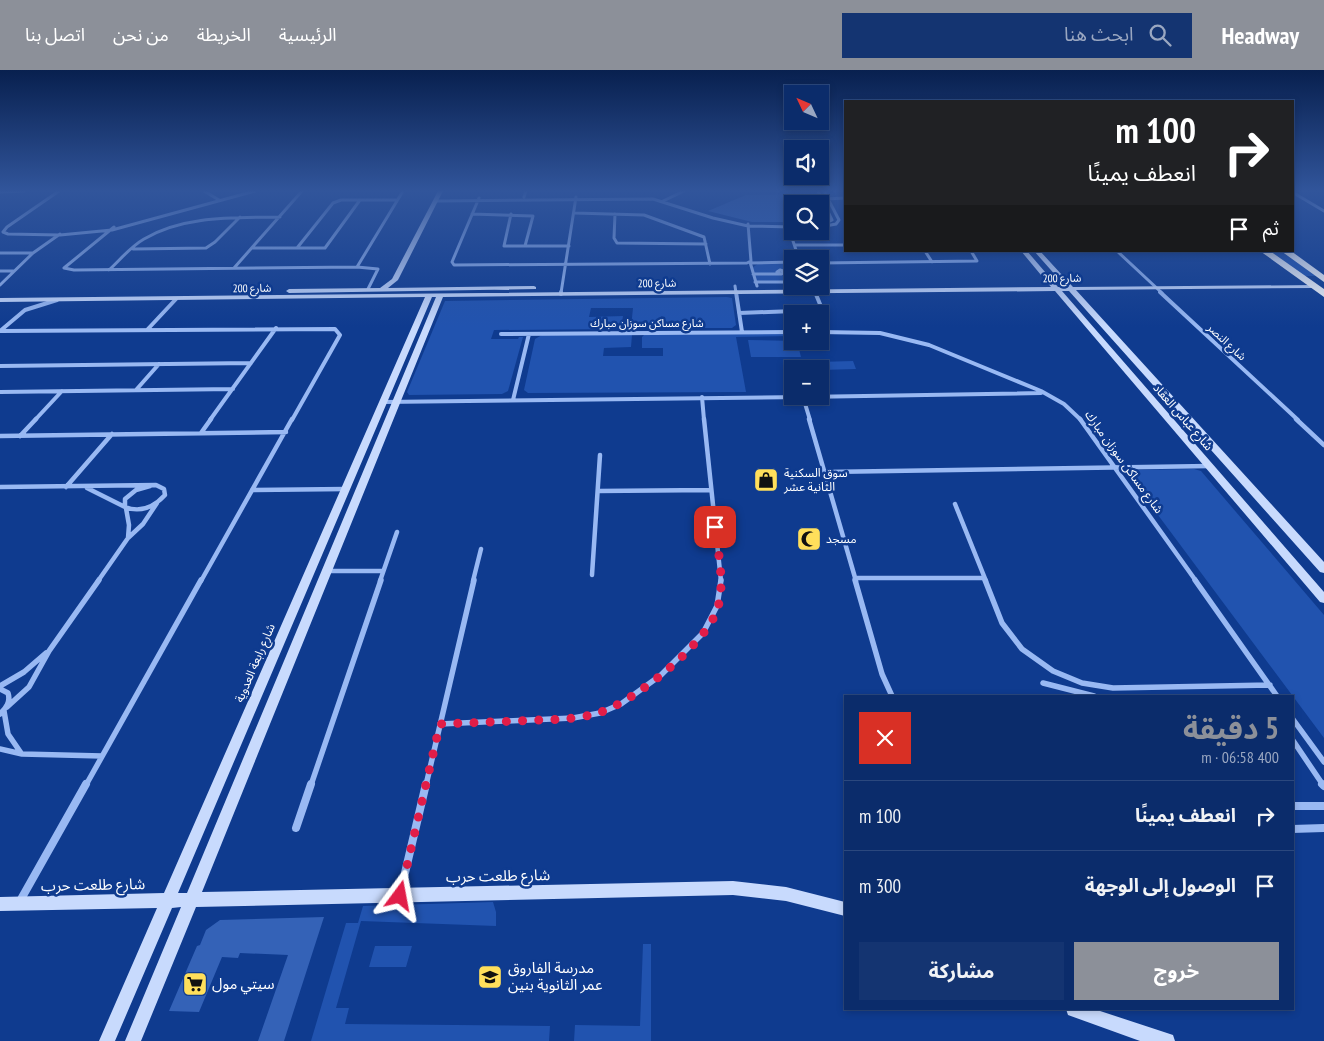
<!DOCTYPE html>
<html lang="ar">
<meta charset="utf-8">
<style>
:root{--surface:#0b2c6b;--page:#143471;--text:#f1f3f6;--muted:#9aa7c1;--line:#2b487e;--accent:#8c9099}
body{margin:0;font-family:"PT Sans Narrow","Noto Sans Arabic",sans-serif;background:var(--page);color:var(--text);direction:rtl;height:100vh;display:flex;flex-direction:column;font-size:19px;white-space:nowrap}
*{box-sizing:border-box;margin:0}
p{font-size:16px;color:var(--muted)}
.icon{flex:none;width:28px;height:28px;fill:none;stroke:currentColor;stroke-width:2;stroke-linecap:round;stroke-linejoin:round}
.map{position:relative;flex:1;overflow:hidden;direction:ltr}
.panel{position:absolute;left:844px;top:625px;width:450px;height:315px;display:flex;flex-direction:column;background:var(--surface);border-radius:0px;box-shadow:0 2px 8px #0003,0 0 0 1px var(--line);direction:rtl}
.panel>*{flex:none}
.guide{position:absolute;left:844px;top:30px;width:450px;height:152px;border-radius:0px;box-shadow:0 2px 8px #0003,0 0 0 1px var(--line);direction:rtl;background:#202124;color:#fff;overflow:hidden}
.needle{width:32px;rotate:314deg}
.buttons{position:absolute;left:784px;top:15px;display:grid;gap:10px}
.buttons a{display:grid;place-items:center;width:45px;height:45px;border-radius:0px;background:var(--surface);box-shadow:0 2px 8px #0003,0 0 0 1px var(--line);font-size:25px}
.pin{position:absolute;display:grid;place-items:center;width:42px;height:42px;color:#fff;margin:-21px;border-radius:10px;box-shadow:0 2px 8px #0006}
.me{position:absolute;width:55px;margin:-28px;rotate:13deg;stroke-linejoin:round;filter:drop-shadow(0 0 4px #0008)}
.turn{display:flex;align-items:center;gap:18px;height:105px;padding:0 15px;font-size:22px}
.turn .icon{width:65px;height:65px;stroke-width:2.5}
.turn b{display:block;font-size:35px;line-height:42px}
.then{display:flex;align-items:center;height:48px;padding:0 15px;background:#0003;gap:10px;font-size:19px}
.round{display:grid;place-items:center;flex:none;width:52px;height:52px;border-radius:0px;background:var(--page)}
.head{display:flex;align-items:center;justify-content:space-between;height:85px;padding:0 15px}
h1{font-size:30px;font-weight:700;line-height:38px;color:var(--accent)}
.action{display:flex;gap:10px;margin-top:auto;padding:10px 15px}
.action a{flex:1;height:58px;border-radius:0px;background:var(--accent);color:#fff;font-size:20px;font-weight:700;line-height:58px;text-align:center}
.action a+a{background:var(--page);color:var(--text)}
ul{padding:0;list-style:none}
li{display:flex;align-items:center;gap:15px;height:70px;padding:0 15px;border-top:1px solid var(--line)}
li div{flex:1}
li b{display:block;font-size:19px}
li em{font-style:normal}
header{display:flex;align-items:center;gap:30px;box-sizing:border-box;height:70px;padding:0 25px;background:var(--accent);color:#fff}
header strong{font-size:24px}
nav{display:flex;gap:28px;margin-inline-start:auto;font-size:18px}
.search{width:350px;height:45px;background:var(--page);display:flex;align-items:center;gap:12px;box-sizing:border-box;padding:0 18px;border-radius:0px;color:var(--muted);font-size:19px}
.map>svg:first-child{display:block}
.green{fill:#2153af}
.building{fill:#3462b7}
.lines{fill:none;stroke-linecap:round;stroke-linejoin:round}
.street-far4{stroke:#99b9f3;stroke-width:3}
.street-far3{stroke:#99b9f3;stroke-width:4}
.street-far2{stroke:#99b9f3;stroke-width:4.5}
.street-far1{stroke:#99b9f3;stroke-width:5.5}
.street{stroke:#99b9f3;stroke-width:8}
.secondary{fill:#c8dafd;fill-rule:evenodd}
.highway{fill:#fff;fill-rule:evenodd}
.route{stroke:#e11d48;stroke-width:9;stroke-dasharray:0 16.2}
.labels{text-anchor:middle;stroke-width:5;stroke-linejoin:round;paint-order:stroke}
.far-street-label{font-size:11px;fill:#fff;stroke:#0f3b8f}
.street-label{font-size:12px;fill:#fff;stroke:#0f3b8f}
.poi-label{font-size:12px;fill:#fff;stroke:#0f3b8f;text-anchor:start}
.near-street-label{font-size:15px;fill:#fff;stroke:#0f3b8f}
.near-poi-label{font-size:15px;fill:#fff;stroke:#0f3b8f;text-anchor:start}
</style>
<header>
<strong>Headway</strong>
<div class="search"><svg class="icon" aria-label="search" viewBox="0 0 24 24"><circle cx="10" cy="10" r="6"/><path d="M15 15l6 6"/></svg>ابحث هنا</div>
<nav><a>الرئيسية</a><a>الخريطة</a><a>من نحن</a><a>اتصل بنا</a></nav>
</header>
<div class="map">
<svg width="1324" height="971" viewBox="0 0 1324 971">
<rect width="100%" height="100%" fill="#0f3b8f"/>
<path class="green" d="M1270,181H1281L1316,206H1305Z
M759,193H792V213H756L752,198Z
M727,227L732,228L736,255L732,258H636L631,257L633,238H591L589,247L623,246L621,259L494,260L491,269H518L519,267H523L508,321L502,324L409,325L407,322L445,231Z
M792,263V266L736,267L746,322L528,323L524,320L535,269L542,265H632L631,277L604,278L603,286H663V278H642V267L644,265Z
M748,270L797,271L801,287H751Z
M853,291L856,299L821,300L818,292Z
M1194,399L1201,401L1324,545V668L1126,402L1129,400Z
M493,832L496,842V856L361,851L336,938H349L345,954L550,956L549,971H311L346,853H358L363,836Z
M643,874H651V971H574L575,955L640,956Z
M375,876H412L406,897H369Z"/>
<path class="building" d="M811,124L814,125L818,134H792V152H752L708,141L746,125Z
M324,847L284,971H258L288,885L240,883L238,888L222,887L199,942L169,941L197,876L200,875L206,860L220,850Z"/>
<g class="lines">
<path class="street-far4" d="M59,121L7,157L3,162L8,164L60,165L112,160L255,121
M204,121L219,130
M818,121L832,150L824,154
M0,122L25,121
M1292,122L1324,141
M524,127L526,121
M479,128L452,192L454,195L747,193L751,191L748,154
M825,129L845,128
M436,131L653,129L713,148L748,156L792,157
M663,131L684,121
M575,143L644,145L704,167L710,194
M472,144L533,146L525,176
M511,144L504,176H569
M615,144L614,168L617,173L706,174
M788,156L799,189
M114,157L64,198L74,200L357,197L403,121
M820,157L836,154L839,150L824,121
M795,175H845
M253,178H325L360,130
M297,178L333,133L341,130H397
M133,179L206,178L215,172L240,147
M925,181L932,192
M1117,181L1162,223
M0,183H32
M750,192L757,216
M750,193L792,192
M820,193L977,191L971,181
M357,197L378,199L368,219
M234,198L302,121
M109,200C120,190 130,177 144,169C184,145 235,148 280,147
M780,200L786,202L781,204L777,202Z
M0,201H13
M753,204H781
M755,212H792
M0,215L33,183L60,164
M735,216L736,223
M815,221L816,223
M561,223L576,127"/>
<path class="street-far3" d="M736,222L742,262
M1160,222L1298,350
M561,224V222
M739,243L820,240L822,239L815,222
M147,260L176,229
M0,261L335,259L340,265L292,350
M0,261L25,240L57,230
M820,262L880,263L929,275L1041,321L1064,334L1081,350
M501,264L792,262
M0,296L251,293
M136,320L159,294
M0,322L233,319
M702,327L704,350
M803,327L1041,323
M513,330L529,264
M383,332L803,327L810,350
M35,350L62,321
M210,350L276,258"/>
<path class="street-far2" d="M704,349L721,511
M809,349L856,511
M1080,349L1196,511
M1296,349L1324,375
M201,363L211,349
M0,366L286,362
M20,366L36,349
M826,402L1209,396
M0,417L156,415L164,419L165,425C154,437 140,443 125,437V429L136,420L150,416
M66,417L112,364
M87,418L125,437
M252,420L346,419
M598,421L711,420
M955,434L986,511
M126,438L129,455L128,468
M327,501H383
M592,505L600,385
M855,508H984
M98,511L128,468L143,454L157,433
M201,511L292,349
M380,511L397,462
M473,511L481,479"/>
<path class="street-far1" d="M855,510L882,604L892,626
M985,510L1002,553L1022,579L1053,601L1082,613L1113,618L1270,615
M1195,510L1277,626
M1043,613L1094,626
M0,616L24,602L46,583
M0,619L8,623C11,632 6,638 0,644
M7,637L29,617L49,581L99,510
M4,641L8,664L21,683
M1292,648L1324,692
M440,654L573,648L600,643L621,634L661,605L703,563L717,536L721,510
M1292,669L1323,715
M0,679L22,684L102,686
M86,715L201,510
M311,715L381,510
M426,715L474,510"/>
<path class="street" d="M1322,714L1324,716
M1292,736H1324
M296,758L311,714
M1292,759L1324,758
M400,824L426,714
M20,831L86,714"/>
<path class="secondary" d="M438,121H443L398,210L388,218L534,216L536,217V219L289,223L286,221L289,219L380,218L392,209Z
M1021,181H1027L1058,217H1066L1034,181H1040L1073,217L1316,215V217L1314,218L1076,220L1324,492V503L1320,502L1069,221H1062L1324,522V533L1320,532L1055,221L443,227L202,822L733,811L786,817L845,832V846L786,831L733,825L196,837L141,971H125L181,837L172,838L115,971H99L157,838L0,841V827L164,823L425,227L0,232V228L1051,217ZM432,227H436L187,823H178Z
M1066,939H1094L1167,963L1173,965L1175,971H1140L1068,945Z"/>
<path class="highway" d="M1260,181H1270L1324,219V227Z
M1281,181H1291L1324,205V212Z"/>
</g>
<linearGradient id="sky" x2="0" y2="1"><stop stop-color="#08204f"/><stop offset="0.47" stop-color="#31559b"/><stop offset="1" stop-color="#31559b" stop-opacity="0"/></linearGradient>
<rect width="1324" height="257" fill="url(#sky)"/>
<g class="lines">
<path class="route" d="M400,826L440,654L567,649C578,647 591,646 601,642C636,630 708,573 718,537C725,512 718,482 715,457"/>
</g>
<defs>
<symbol id="shop-square" viewBox="-11 -11 22 22"><rect x="-9" y="-9" width="18" height="18" rx="4" fill="#ffdf5b" stroke="#0f3b8f"/><path d="M-5-2.5h2.3a2.7 3.5 0 0 1 5.4 0H5L5.5 6h-11ZM-1.5-2.5h3a1.5 2.3 0 0 0-3 0Z" fill="#111"/></symbol>
<symbol id="mosque-square" viewBox="-11 -11 22 22"><rect x="-9" y="-9" width="18" height="18" rx="4" fill="#ffdf5b" stroke="#0f3b8f"/><path d="M3.5-4.9A6 6 0 1 0 3.5 4.9A5 5 0 1 1 3.5-4.9Z" fill="#111"/></symbol>
<symbol id="school-square" viewBox="-11 -11 22 22"><rect x="-9" y="-9" width="18" height="18" rx="4" fill="#ffdf5b" stroke="#0f3b8f"/><path d="M0-5L7-2L0 1L-7-2ZM-4 1L0 2.5L4 1V4Q0 6-4 4Z" fill="#111"/></symbol>
<symbol id="supermarket-square" viewBox="-11 -11 22 22"><rect x="-9" y="-9" width="18" height="18" rx="4" fill="#ffdf5b" stroke="#0f3b8f"/><path d="M-6-5.5h2.5l.6 2H6L4.5 2H-2.5L-4.4-4H-6ZM-1.5 3.2a1.3 1.3 0 1 0 .1 0ZM3 3.2a1.3 1.3 0 1 0 .1 0Z" fill="#111"/></symbol>
</defs>
<g fill-rule="evenodd">
<use href="#shop-square" x="752" y="396" width="28" height="28"/>
<use href="#mosque-square" x="795" y="455" width="28" height="28"/>
<use href="#school-square" x="476" y="893" width="28" height="28"/>
<use href="#supermarket-square" x="181" y="900" width="28" height="28"/>
</g>
<g class="labels">
<g class="far-street-label">
<text transform="translate(1062 208) rotate(-1)" y="4">شارع 200</text>
<text transform="translate(657 213) rotate(-1)" y="4">شارع 200</text>
<text transform="translate(252 218) rotate(-1)" y="4">شارع 200</text>
<text x="647" y="257">شارع مساكن سوزان مبارك</text>
<text transform="translate(1227 272) rotate(43)" y="4">شارع النصر</text>
</g>
<g class="street-label">
<text transform="translate(1183 347) rotate(49)" y="4">شارع عباس العقاد</text>
<text transform="translate(1124 392) rotate(54)" y="4">شارع مساكن سوزان مبارك</text>
<text transform="translate(255 593) rotate(-67)" y="4">شارع رابعة العدوية</text>
</g>
<g class="poi-label">
<text x="784" y="407">سوق السكنية<tspan x="784" dy="14">الثانية عشر</tspan></text>
<text x="826" y="473">مسجد</text>
</g>
<g class="near-street-label">
<text transform="translate(498 806) rotate(-1)" y="5">شارع طلعت حرب</text>
<text transform="translate(93 815) rotate(-1)" y="5">شارع طلعت حرب</text>
</g>
<g class="near-poi-label">
<text x="508" y="903">مدرسة الفاروق<tspan x="508" dy="17">عمر الثانوية بنين</tspan></text>
<text x="212" y="919">سيتي مول</text>
</g>
</g>
</svg>
<div class="buttons">
<a><svg class="needle" viewBox="-14 -14 28 28"><path d="M0-13l5 13h-10z" fill="#e53935"/><path d="M0 13l5-13h-10z" fill="#9aa7c1"/></svg></a>
<a><svg class="icon" aria-label="sound" viewBox="0 0 24 24"><path d="M4 9h4l5-4v14l-5-4H4zM17 9q2 3 0 6"/></svg></a>
<a><svg class="icon" aria-label="search" viewBox="0 0 24 24"><circle cx="10" cy="10" r="6"/><path d="M15 15l6 6"/></svg></a>
<a><svg class="icon" aria-label="layers" viewBox="0 0 24 24"><path d="M12 4l9 5-9 5-9-5zM3 14l9 5 9-5"/></svg></a>
<a>+</a>
<a>−</a>
</div>
<div class="pin" style="left:715px;top:457px;background:#d93025"><svg class="icon" aria-label="arrive" viewBox="0 0 24 24"><path d="M6 21V4h12l-3 4 3 4H6"/></svg></div>
<svg class="me" style="left:400px;top:826px" viewBox="-20 -20 40 40"><path d="M0-17L14 15 0 8-14 15z" fill="#e11d48" stroke="#fff" stroke-width="4"/></svg>
<div class="guide">
<div class="turn"><svg class="icon" aria-label="right" viewBox="0 0 24 24"><path d="M7 20v-9h11M14 6l5 5-5 5"/></svg><div><b>100 m</b>انعطف يمينًا</div></div>
<div class="then">ثم<svg class="icon" aria-label="arrive" viewBox="0 0 24 24"><path d="M6 21V4h12l-3 4 3 4H6"/></svg></div>
</div>
<section class="panel">
<div class="head"><div><h1>5 دقيقة</h1><p>400 m · 06:58</p></div><a class="round" style="background:#d93025;color:#fff"><svg class="icon" aria-label="close" viewBox="0 0 24 24"><path d="M6 6l12 12M18 6L6 18"/></svg></a></div>
<ul>
<li><svg class="icon" aria-label="right" viewBox="0 0 24 24"><path d="M7 20v-9h11M14 6l5 5-5 5"/></svg><div><b>انعطف يمينًا</b></div><em>100 m</em></li>
<li><svg class="icon" aria-label="arrive" viewBox="0 0 24 24"><path d="M6 21V4h12l-3 4 3 4H6"/></svg><div><b>الوصول إلى الوجهة</b></div><em>300 m</em></li>
</ul>
<div class="action"><a>خروج</a><a>مشاركة</a></div>
</section>
</div>
